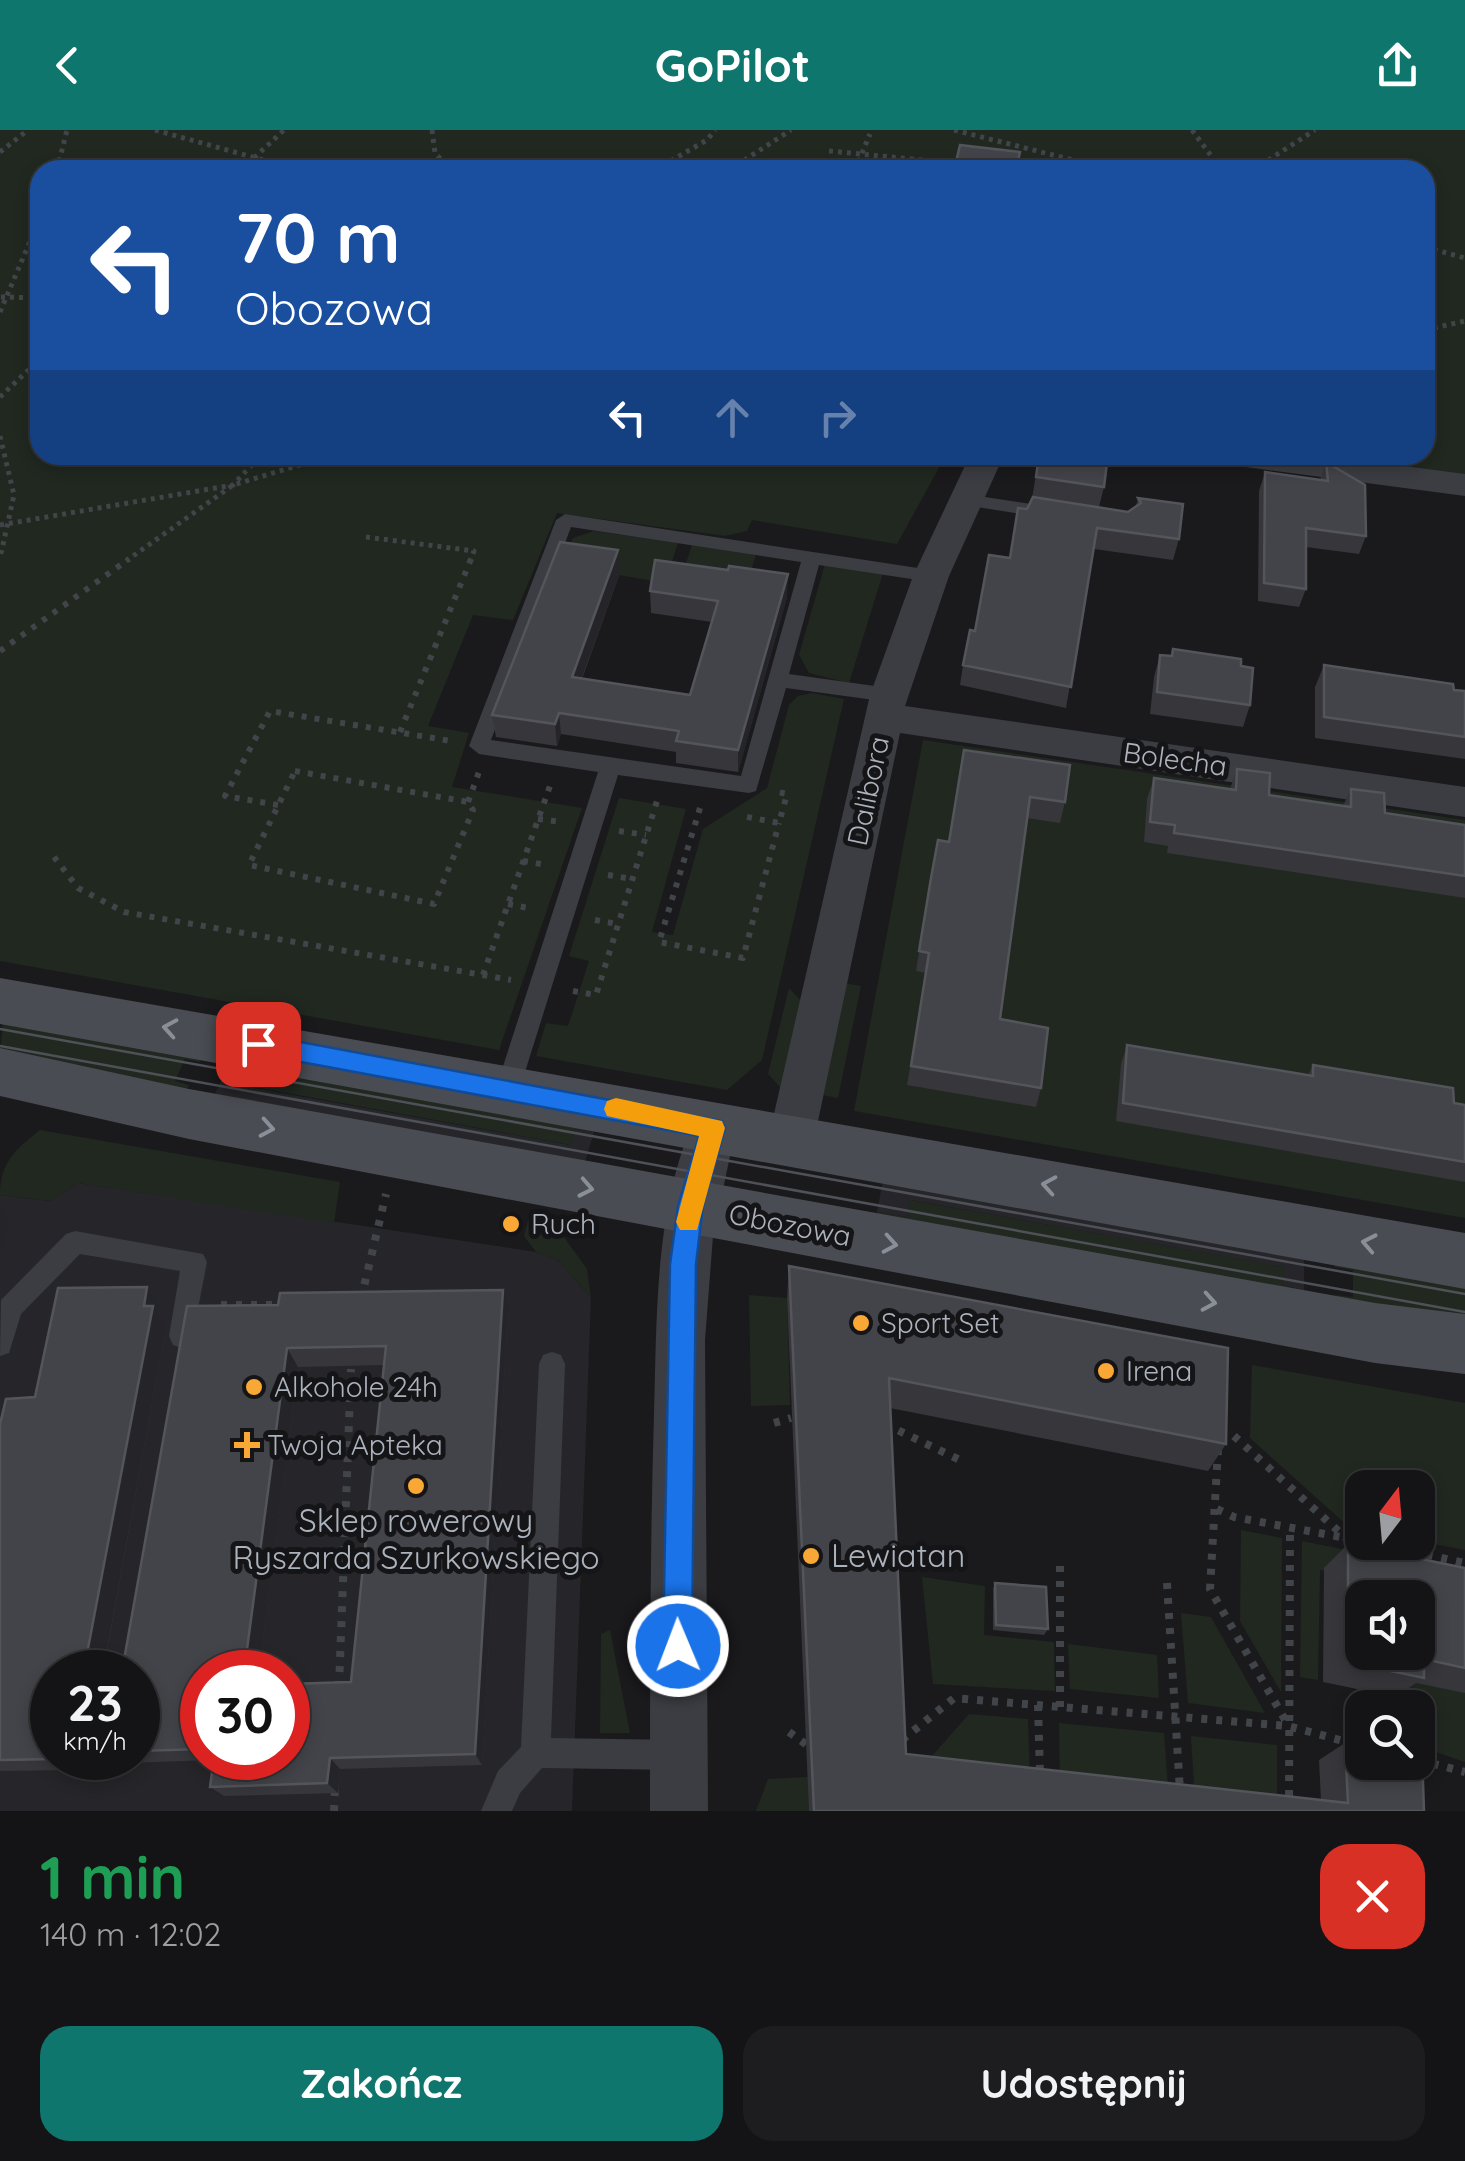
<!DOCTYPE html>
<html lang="pl">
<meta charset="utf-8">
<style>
:root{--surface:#141416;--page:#1d1d1f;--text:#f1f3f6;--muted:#9d9ea1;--line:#333335;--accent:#0f766e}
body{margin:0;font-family:Quicksand,sans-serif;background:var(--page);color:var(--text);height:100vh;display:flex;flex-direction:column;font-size:38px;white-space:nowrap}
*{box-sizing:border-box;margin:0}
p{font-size:32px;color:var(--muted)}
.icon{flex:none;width:55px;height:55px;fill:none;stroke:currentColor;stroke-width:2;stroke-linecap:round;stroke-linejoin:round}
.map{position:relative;height:1681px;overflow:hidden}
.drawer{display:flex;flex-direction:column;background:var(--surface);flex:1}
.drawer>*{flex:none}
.top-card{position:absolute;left:30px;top:30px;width:1405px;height:305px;border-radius:30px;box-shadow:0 5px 15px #0003,0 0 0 2px var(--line);background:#1a4fa0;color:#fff;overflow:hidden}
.needle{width:65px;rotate:16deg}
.controls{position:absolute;left:1345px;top:1340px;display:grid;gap:20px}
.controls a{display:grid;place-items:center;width:90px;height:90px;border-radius:20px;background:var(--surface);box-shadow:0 5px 15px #0003,0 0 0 2px var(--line);font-size:50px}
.speed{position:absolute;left:30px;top:1520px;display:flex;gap:20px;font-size:50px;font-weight:700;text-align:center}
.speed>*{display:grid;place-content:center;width:130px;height:130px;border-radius:50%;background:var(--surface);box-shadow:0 5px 15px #0003,0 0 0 2px var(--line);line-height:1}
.speed small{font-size:25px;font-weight:400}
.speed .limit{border:15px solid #d22;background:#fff;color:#111}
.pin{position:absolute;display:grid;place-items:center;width:85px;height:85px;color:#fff;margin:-42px;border-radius:20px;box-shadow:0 5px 15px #0006}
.me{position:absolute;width:110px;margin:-55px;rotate:359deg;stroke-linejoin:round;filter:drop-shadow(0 0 8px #0008)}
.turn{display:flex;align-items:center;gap:35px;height:210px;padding:0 40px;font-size:45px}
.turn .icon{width:130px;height:130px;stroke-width:2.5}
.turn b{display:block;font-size:70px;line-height:85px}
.lanes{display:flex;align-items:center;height:95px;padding:0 40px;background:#0003;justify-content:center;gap:50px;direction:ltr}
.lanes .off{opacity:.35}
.round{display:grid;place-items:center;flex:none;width:105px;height:105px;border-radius:30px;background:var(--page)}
.overview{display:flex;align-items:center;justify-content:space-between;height:170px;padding:0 40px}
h1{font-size:60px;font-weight:800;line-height:75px;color:#1e9e55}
.button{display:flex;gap:20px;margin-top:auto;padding:20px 40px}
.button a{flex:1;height:115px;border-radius:30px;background:var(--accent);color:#fff;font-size:40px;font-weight:800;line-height:115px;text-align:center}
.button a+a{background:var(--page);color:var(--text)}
header{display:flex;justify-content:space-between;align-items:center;height:130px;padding:0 40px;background:var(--accent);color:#fff;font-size:45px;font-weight:800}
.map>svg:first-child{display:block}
.built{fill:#26262a;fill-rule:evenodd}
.green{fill:#202820}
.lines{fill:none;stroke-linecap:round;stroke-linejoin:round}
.path-far2{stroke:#414449;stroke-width:5;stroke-dasharray:4 5;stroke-linecap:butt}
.path-far1{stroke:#414449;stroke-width:6;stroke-dasharray:5 8;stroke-linecap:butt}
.path{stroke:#414449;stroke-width:8;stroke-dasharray:6 9;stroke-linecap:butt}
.lane{fill:#3b3d42;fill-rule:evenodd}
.street{fill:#3b3d42;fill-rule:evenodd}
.secondary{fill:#494c52;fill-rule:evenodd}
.tram{stroke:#4e5157;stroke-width:2.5}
.wall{fill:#36363b;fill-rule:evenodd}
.shaded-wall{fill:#252529}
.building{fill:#434449;stroke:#53555b;stroke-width:2.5;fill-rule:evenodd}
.oneway{stroke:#898f98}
.route{fill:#1a73e8;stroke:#114b97;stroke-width:2.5}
.slow{fill:#f59e0b}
.poi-dot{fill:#faa835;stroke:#151518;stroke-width:4}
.labels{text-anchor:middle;stroke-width:10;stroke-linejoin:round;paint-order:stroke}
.street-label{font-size:28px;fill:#acb3bd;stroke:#151518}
.poi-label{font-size:28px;fill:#acb3bd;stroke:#151518;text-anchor:start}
.near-poi-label{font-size:32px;fill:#acb3bd;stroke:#151518}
</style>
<header><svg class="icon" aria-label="back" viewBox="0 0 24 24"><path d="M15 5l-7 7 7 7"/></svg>GoPilot<svg class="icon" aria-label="share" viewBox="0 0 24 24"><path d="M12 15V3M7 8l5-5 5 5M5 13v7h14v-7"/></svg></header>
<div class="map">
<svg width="1465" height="1681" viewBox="0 0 1465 1681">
<rect width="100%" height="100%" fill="#1a1a1d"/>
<path class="built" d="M227,936L243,939L238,955L570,1015L575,999L594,1002L585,1032L215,964Z
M883,1050L1304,1126V1160L1282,1155L1283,1137L911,1070L907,1087L877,1082Z
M78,1053L536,1122L558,1130L591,1168L572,1681H0V1065L50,1071ZM52,1542H138V1628H52ZM202,1542H288V1628H202Z"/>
<path class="green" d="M0,0H1465V345L1309,325H1425V40H1032L1033,36L1025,33L1022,40H40V325H946L897,414L752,390L747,401L725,406L557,383L513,490L473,485L428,596L469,603L452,657L582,678L499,920L0,831Z
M594,401L678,413L665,453L562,435L573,408Z
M692,415L756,424L750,445L685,436Z
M825,434L883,443L849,553L809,543L799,525Z
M812,563L844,569L762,930L727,960L536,926L546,893L568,896L589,831L569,826L619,668L686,679L652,802L673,805L703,699L767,658L789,575L798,566Z
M923,610L1465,690V1088L854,981Z
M844,853L861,856L838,968L823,965Z
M789,858L801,871L781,958L768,944Z
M3,890L205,919L200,932L185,929L175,951L189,955L183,968L0,927Z
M232,924L596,989L594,1002L575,999L571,1015L237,954L243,939L227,936Z
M40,1000L340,1052L334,1093L78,1053L51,1071L0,1065C0,1032 16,1019 40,1000Z
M910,1070L1284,1137L1282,1155L1304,1160V1174L876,1093L877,1082L907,1087Z
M529,1087L553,1092L587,1139L591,1168L558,1130L536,1122L524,1106Z
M1335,1120L1465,1149V1197L1335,1179V1165L1353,1167V1140L1335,1137Z
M749,1165L787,1168L790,1275L751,1276Z
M1252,1235L1465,1273V1420L1418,1411V1358H1362V1400L1349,1397L1250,1308Z
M1241,1400L1282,1408L1281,1562L1240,1491Z
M1302,1411L1465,1444V1470L1320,1440L1318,1550L1300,1547Z
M922,1447L985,1456L984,1505L1054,1512L1055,1561L933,1554Z
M1181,1483L1211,1487L1265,1583L1188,1573Z
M610,1500L630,1603H600L601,1504Z
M1068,1514L1157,1525L1159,1568L1070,1559Z
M1393,1546L1465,1562V1632L1418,1616V1578L1387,1577V1566L1394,1567Z
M969,1584L1028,1589L1030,1655L917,1643Z
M1059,1593L1164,1603L1169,1670L1060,1658Z
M1191,1606L1277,1615V1681L1195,1673Z
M808,1647L809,1681H756L768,1649Z"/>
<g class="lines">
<path class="path-far2" d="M155,0L299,40
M432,0L435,23L451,40
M954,0L1112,40
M1192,0L1212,27L1211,40
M829,21L964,34
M0,22L28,0
M57,40L67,0
M241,40L284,0
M655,40L707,10L715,0
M729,40L791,0
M855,40L870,4
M870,40L916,30
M1253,40L1315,0
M1425,117L1465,128
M1,167L40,168
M0,182L40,88
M1425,200L1465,191
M0,267L40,229
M0,306L14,365L0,428
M0,395L233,355L261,325
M366,407L474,421L470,431
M126,431L233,355L333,325"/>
<path class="path-far1" d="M0,521L129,429
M400,602L471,429
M295,641L468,672L473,680L434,774L249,735Z
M468,672L479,642
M278,675L225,666L270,581L451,611
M700,678L659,812L743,828L779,693
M747,687L779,693L787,664L778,662
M538,689L562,692
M619,701L646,705
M54,727L78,758L124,782L511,850
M523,731L547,735
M608,745L632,749
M508,774L533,779
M595,790L618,794
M483,845L551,653
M573,861L596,865L657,671"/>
<path class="path" d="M361,1169L386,1064
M221,1175H283
M774,1293L791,1288
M885,1294L962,1331
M1234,1306L1346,1408
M1218,1319L1210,1459L1288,1595
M1217,1379L1234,1387L1362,1411
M1368,1412L1465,1433
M1060,1436V1577
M1167,1453L1180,1661
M339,1557L351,1239
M1038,1575L1040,1644
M789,1602L807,1615
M902,1610L954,1568L1288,1596L1362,1616
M1418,1630L1465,1642
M334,1681L335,1655
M1289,1681L1290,1400"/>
<path class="lane" d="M965,364L1045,376L1054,382L1045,388L959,374L956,370Z
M565,384L931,440L940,446L931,452L819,435L789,544L889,558L899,565L889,572L786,558L756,661L749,663L618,645L520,958L516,965L508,968L500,965L496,958L598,642L479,624L469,616L556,390ZM571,397L801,432L741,646L491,610Z
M75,1101L203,1124L207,1132L191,1215L182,1218L173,1215L169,1206L180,1141L80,1124L21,1184L9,1223L0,1226L1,1170L66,1104Z
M552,1222L561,1225L565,1234L551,1608L679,1610L690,1614L694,1625L690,1636L679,1640L542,1638L520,1663L512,1681H481L498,1641L521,1617L539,1234L543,1225Z
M92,1628H122L117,1645L106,1649L95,1645Z"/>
<path class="street" d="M970,325H1004L949,446L905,576L1465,657V687L900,603L814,1010L807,1024L791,1030L775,1024L768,1010L870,565L913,446Z
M1221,325H1320L1465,344V366L1238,336L1226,333Z
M713,978L729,984L736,998L713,1106L705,1210L708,1681H650C650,1549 650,1417 654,1284C657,1187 654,1074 697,984Z"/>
<path class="secondary" d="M0,848L1465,1103V1159L0,894Z
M0,918L189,959L1375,1173L1465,1184V1244L1375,1233L189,1009L0,966Z"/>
<path class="tram" d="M0,899L1465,1164
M0,916L1465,1182"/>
</g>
<path class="wall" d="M1039,325L1104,357L1099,377L1128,382L1136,376L1138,368L1179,409L1173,430L1094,419L1066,578L960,555L963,535L975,501L1010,428L1032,369Z
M1326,332L1366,406L1359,424L1306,417V459L1299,477L1258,471L1259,361L1265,342L1320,350Z
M620,443L582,549L690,565L712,492L651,483L650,461L787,467L738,642L676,633V622L561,604L557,616L496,607L492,585Z
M1173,519L1241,536L1250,575L1243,597L1150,584L1154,547L1160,525L1171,526Z
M1324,535L1465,561V629L1315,608V557Z
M1070,635L1065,672L1060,693L1027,688L1000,889L1041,958L1036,977L907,955L926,843L916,841L931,748L949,712Z
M1237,639L1269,665L1343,676L1351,659L1385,683L1465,695V768L1167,723L1168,716L1144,712L1147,669L1154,648L1230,659Z
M1127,915L1308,945L1313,935L1465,975V1052L1116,991L1121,934Z
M789,1136L1226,1314L1208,1341L890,1278L906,1624L1321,1670L1319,1630L1345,1613L1424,1681H809L787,1168Z
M147,1157L161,1176L159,1186L166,1196L105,1532L124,1530L187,1176L508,1180L482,1635L340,1639L338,1663L224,1666L210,1657L214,1630L125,1633L116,1628H138V1542L52,1628H91L89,1634H76L75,1640L0,1641V1294L35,1267ZM384,1235L351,1552L288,1628H202V1542H259L298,1237Z
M1348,1414L1465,1438V1563L1416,1553L1396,1567L1323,1552L1324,1438Z
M995,1453L1048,1499L1044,1505L993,1500V1459Z"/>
<path class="shaded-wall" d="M618,420L620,443L574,569L572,547Z
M788,444L787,467L738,642V620Z
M559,583L561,604L557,616L555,594Z
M0,1076L9,1088L0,1123Z
M147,1157L161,1176L159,1186L166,1196L103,1541L90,1533L86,1529Z
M503,1160L508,1180L482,1635L475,1624Z
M287,1218L298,1237L259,1542H244Z
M57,1628H65L76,1634L75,1640L57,1629Z
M79,1628H91L89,1634Z
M330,1628L340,1639L338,1663L327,1653Z"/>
<path class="building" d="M960,15L1020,22L1016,40H954Z
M1039,325H1108L1104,357L1036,347Z
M1326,332L1365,355L1366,406L1306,398V459L1264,453L1265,342L1328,351Z
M1033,367L1128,382L1141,373L1138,368L1183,374L1179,409L1097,398L1071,557L963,535L970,500L975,501L989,425L1010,428L1018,378L1027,379Z
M560,412L618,420L572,547L690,565L718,471L650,461L655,430L728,440L729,436L788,444L738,620L676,611L679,601L559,583L555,594L492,585Z
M1173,519L1241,529V536L1253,538L1250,575L1157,562L1160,525L1172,526Z
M1324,535L1453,554L1454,560L1465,561V607L1324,587Z
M964,620L1070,635L1065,672L1030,667L1000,889L1048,898L1041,958L911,936L929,823L919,821L931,748L938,710L949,712Z
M1237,639L1270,643L1269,665L1351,677V659L1384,663L1385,683L1465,695V746L1174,703L1175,695L1150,692L1154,648L1236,660Z
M1127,915L1313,946V935L1453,958L1454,973L1465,975V1032L1123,973Z
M789,1136L1228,1218L1226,1314L889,1248L906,1624L1348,1673L1345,1613L1362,1615V1632H1418V1622L1422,1623L1424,1681H814Z
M147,1157L144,1176H153L86,1529L90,1533L124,1530L187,1176L278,1175L280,1163L503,1160L475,1624L330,1628L327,1653L210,1657L214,1628H288V1554L351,1552L386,1216L287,1218L244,1542H202V1619L138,1621V1542H52V1628H57V1629L0,1630V1294L6,1269L35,1267L58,1158Z
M1348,1414L1465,1438V1538L1424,1529V1548L1348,1532ZM1362,1468H1418V1522H1362Z
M995,1453L1046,1457L1048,1499L996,1495Z"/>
<defs><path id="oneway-chevron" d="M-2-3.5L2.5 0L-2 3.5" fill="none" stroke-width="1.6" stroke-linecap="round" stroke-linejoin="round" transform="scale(2.5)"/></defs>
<g class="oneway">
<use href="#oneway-chevron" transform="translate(170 898) rotate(-170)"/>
<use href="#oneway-chevron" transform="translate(267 998) rotate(10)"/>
<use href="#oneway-chevron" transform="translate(1049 1055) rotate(-170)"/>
<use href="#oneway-chevron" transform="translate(586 1058) rotate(11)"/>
<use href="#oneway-chevron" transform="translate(1369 1113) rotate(-169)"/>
<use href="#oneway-chevron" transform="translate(890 1114) rotate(10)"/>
<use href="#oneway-chevron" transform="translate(1209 1172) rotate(10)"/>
</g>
<path class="route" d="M258,904L722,991L725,998L703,1076L696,1134L692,1516L688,1527L678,1531L667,1527L663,1516L670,1134L678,1076L699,1006L258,924L247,914Z"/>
<path class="slow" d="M616,968L722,991L725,998L697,1100H680L676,1092L699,1006L607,986L604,979L607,971Z"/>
<g class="poi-dot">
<circle cx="511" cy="1094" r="10"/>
<circle cx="861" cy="1193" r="10"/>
<circle cx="1106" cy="1241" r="10"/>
<circle cx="254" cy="1257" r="10"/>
<path d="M242 1300h10v10h10v10h-10v10h-10v-10h-10v-10h10z"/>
<circle cx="416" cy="1356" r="10"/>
<circle cx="811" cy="1426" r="10"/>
</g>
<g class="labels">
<g class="street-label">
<text transform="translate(1175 629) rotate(8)" y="10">Bolecha</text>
<text transform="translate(868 661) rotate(-78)" y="10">Dalibora</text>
<text transform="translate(790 1095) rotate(11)" y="10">Obozowa</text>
</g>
<g class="poi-label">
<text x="531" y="1104">Ruch</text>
<text x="881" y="1203">Sport Set</text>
<text x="1126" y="1251">Irena</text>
<text x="274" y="1267">Alkohole 24h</text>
<text x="267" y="1325">Twoja Apteka</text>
</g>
<g class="near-poi-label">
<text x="416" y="1402">Sklep rowerowy<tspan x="416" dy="37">Ryszarda Szurkowskiego</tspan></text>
<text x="831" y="1437" text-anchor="start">Lewiatan</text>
</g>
</g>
</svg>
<div class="controls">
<a><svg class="needle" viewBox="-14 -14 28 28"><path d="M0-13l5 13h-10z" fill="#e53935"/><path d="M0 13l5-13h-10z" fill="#9d9ea1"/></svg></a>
<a><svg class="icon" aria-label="sound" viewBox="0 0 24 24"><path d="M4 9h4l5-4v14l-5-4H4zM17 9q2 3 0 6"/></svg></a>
<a><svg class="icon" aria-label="search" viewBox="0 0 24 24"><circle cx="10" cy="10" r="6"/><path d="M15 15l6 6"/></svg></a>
</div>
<div class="speed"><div>23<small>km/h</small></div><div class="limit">30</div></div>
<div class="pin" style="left:258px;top:914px;background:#d93025"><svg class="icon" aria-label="arrive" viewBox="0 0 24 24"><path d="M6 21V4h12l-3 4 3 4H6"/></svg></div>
<svg class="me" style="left:678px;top:1516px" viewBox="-20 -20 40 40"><circle r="17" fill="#1a73e8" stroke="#fff" stroke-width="3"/><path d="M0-11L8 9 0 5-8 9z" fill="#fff"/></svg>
<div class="top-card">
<div class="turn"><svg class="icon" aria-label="left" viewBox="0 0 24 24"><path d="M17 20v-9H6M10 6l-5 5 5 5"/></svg><div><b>70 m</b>Obozowa</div></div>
<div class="lanes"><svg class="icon" aria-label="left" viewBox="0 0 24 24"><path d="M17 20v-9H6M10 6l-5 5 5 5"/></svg><svg class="icon off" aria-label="ahead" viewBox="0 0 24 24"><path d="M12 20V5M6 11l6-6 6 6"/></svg><svg class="icon off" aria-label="right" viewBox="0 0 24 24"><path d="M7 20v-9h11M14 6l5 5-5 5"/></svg></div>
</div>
</div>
<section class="drawer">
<div class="overview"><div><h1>1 min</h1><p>140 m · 12:02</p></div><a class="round" style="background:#d93025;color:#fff"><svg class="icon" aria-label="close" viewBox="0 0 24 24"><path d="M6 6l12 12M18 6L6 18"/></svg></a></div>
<div class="button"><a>Zakończ</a><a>Udostępnij</a></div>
</section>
